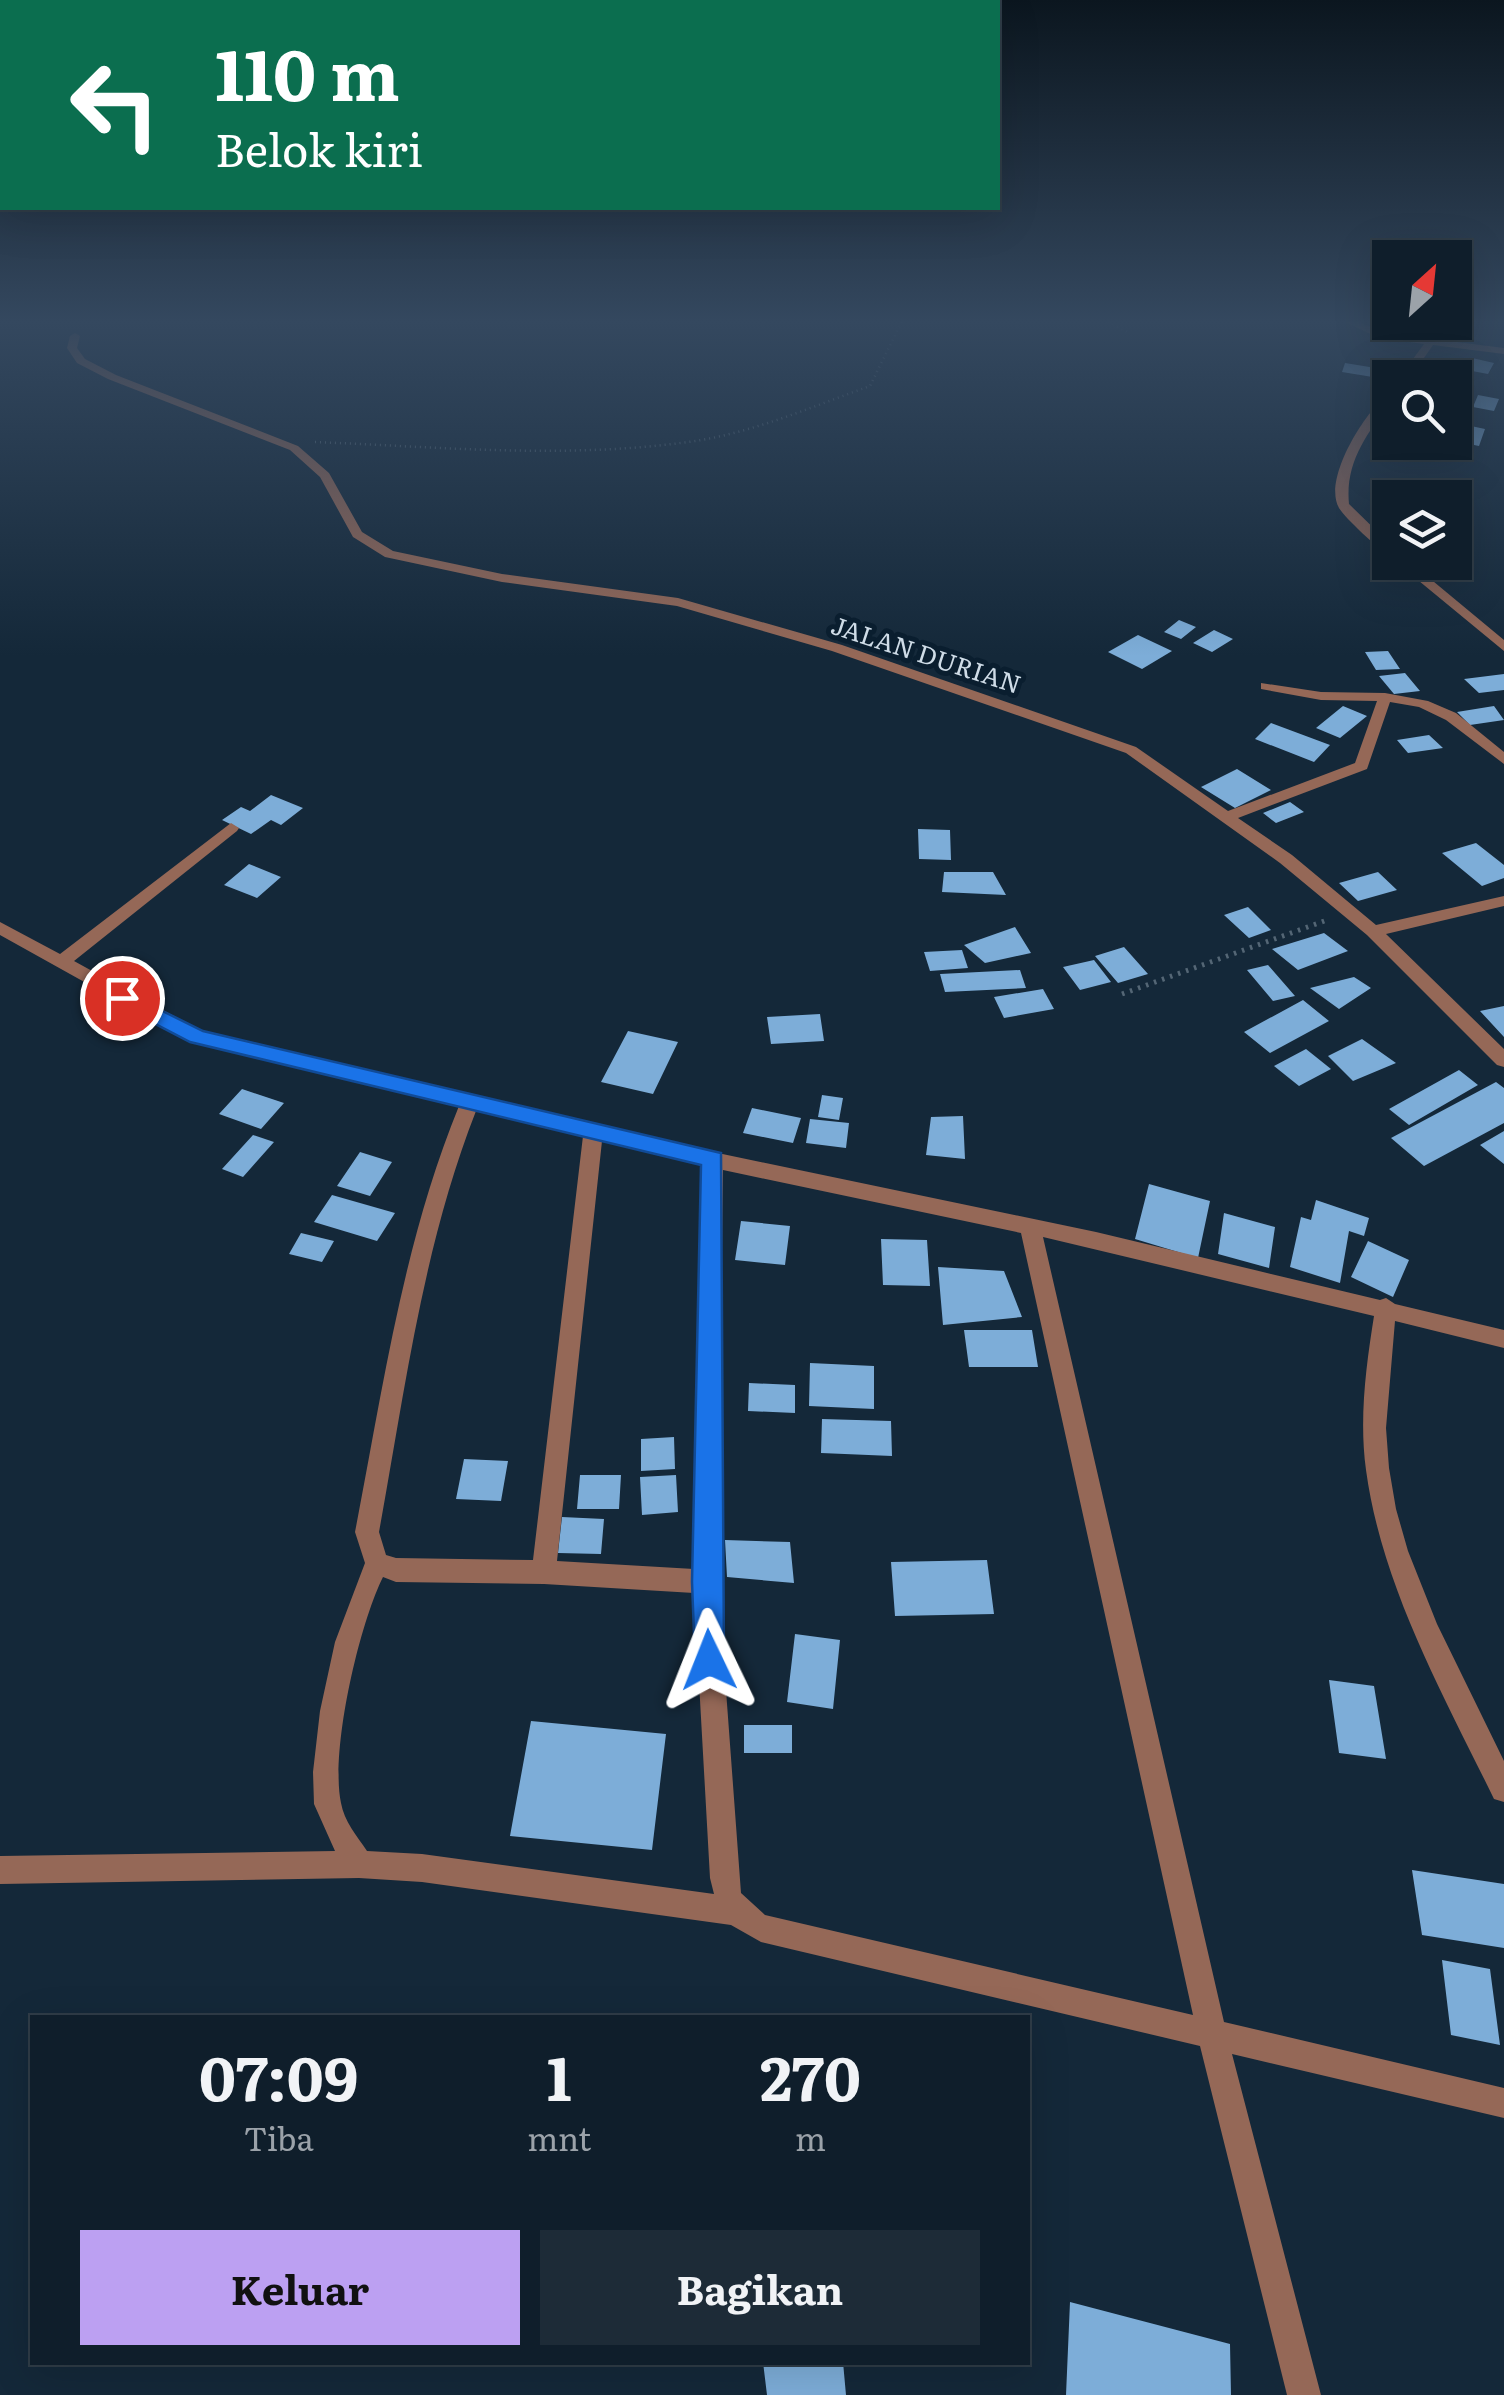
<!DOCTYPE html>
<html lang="id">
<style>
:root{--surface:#0f1e2b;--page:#1d2b37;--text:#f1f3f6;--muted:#9ba2a9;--line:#2f3c47;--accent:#bca0f2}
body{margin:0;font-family:Literata,serif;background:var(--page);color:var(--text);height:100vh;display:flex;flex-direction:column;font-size:38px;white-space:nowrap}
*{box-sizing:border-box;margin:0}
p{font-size:32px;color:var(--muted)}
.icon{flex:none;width:55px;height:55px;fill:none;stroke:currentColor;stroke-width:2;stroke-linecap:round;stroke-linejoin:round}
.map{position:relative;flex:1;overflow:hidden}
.details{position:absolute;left:30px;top:2015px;width:1000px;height:350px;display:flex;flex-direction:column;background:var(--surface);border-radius:0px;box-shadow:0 10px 40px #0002,0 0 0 2px var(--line)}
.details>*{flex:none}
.banner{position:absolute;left:0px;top:0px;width:1000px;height:210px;box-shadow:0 10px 40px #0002,0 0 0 2px var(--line);background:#0b6e4f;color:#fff;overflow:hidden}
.needle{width:65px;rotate:27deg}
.controls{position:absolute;left:1372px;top:240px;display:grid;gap:20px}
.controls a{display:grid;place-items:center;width:100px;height:100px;border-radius:0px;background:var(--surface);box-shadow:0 10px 40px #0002,0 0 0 2px var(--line);font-size:50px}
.pin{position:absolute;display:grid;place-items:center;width:85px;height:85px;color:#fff;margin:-42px;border:5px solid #fff;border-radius:50%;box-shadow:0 2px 10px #0007}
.me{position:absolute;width:110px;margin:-55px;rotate:358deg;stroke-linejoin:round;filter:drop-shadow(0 0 8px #0008)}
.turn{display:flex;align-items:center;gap:35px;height:210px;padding:0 50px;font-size:45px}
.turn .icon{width:130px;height:130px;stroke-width:2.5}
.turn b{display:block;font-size:70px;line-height:85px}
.eta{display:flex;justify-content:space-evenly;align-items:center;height:170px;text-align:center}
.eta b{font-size:60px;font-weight:700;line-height:70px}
.cta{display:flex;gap:20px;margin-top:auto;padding:20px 50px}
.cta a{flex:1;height:115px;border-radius:0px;background:var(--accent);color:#111;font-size:40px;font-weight:700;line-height:115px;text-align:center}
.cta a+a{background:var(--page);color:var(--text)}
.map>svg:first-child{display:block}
.building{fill:#7dadd8}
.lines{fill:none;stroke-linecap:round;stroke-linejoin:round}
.path-far1{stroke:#546675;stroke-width:2.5;stroke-dasharray:1 4;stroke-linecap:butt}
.path{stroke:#546675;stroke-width:5;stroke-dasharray:2.5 6;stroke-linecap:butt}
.street{fill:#956857;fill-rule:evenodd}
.route{fill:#1a73e8;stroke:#114b97;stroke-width:2.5}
.labels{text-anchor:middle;stroke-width:10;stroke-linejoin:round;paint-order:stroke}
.far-street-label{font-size:25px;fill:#cfdce7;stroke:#0a1e2f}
</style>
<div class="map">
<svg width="1504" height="2395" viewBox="0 0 1504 2395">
<rect width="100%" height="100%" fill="#142839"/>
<path class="building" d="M1472,358L1494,363L1488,374L1467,370Z
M1345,363L1388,370L1385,379L1342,372Z
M1478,395L1499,399L1494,411L1473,407Z
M1457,423L1485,429L1479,446L1455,441Z
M1179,620L1196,627L1181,639L1164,632Z
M1214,630L1233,639L1212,652L1193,643Z
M1138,635L1172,651L1142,669L1108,652Z
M1388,651L1400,669L1376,670L1365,652Z
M1405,673L1420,691L1394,694L1379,676Z
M1504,674V690L1479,693L1464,679Z
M1343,706L1367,716L1340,738L1316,728Z
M1494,706L1504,720L1470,725L1457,712Z
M1271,723L1330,745L1314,762L1255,739Z
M1429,735L1443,748L1408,753L1397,740Z
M1237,769L1271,790L1235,808L1201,787Z
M271,795L303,808L281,825L271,820L251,834L222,820L241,807L250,811Z
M1290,802L1304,812L1276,823L1263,813Z
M918,829L950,830L951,860L919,859Z
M1476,843L1504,865V878L1482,886L1442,853Z
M249,864L281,877L257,898L224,885Z
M944,872H993L1006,895L942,892Z
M1378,872L1397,890L1358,901L1339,883Z
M1248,907L1271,930L1249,938L1224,915Z
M1015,927L1031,953L985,963L964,945Z
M1324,933L1348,951L1298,970L1272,949Z
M1124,947L1148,974L1118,983L1095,956Z
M962,950L968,968L930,971L924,952Z
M1094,960L1111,982L1080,990L1063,967Z
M1268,965L1295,996L1273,1001L1247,970Z
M1020,970L1026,988L945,992L940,974Z
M1354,977L1371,988L1339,1009L1310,988Z
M1043,989L1054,1009L1004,1018L994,997Z
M1303,1000L1329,1021L1270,1053L1244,1032Z
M1504,1006V1037L1480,1011Z
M820,1014L824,1041L771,1044L767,1017Z
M628,1031L678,1042L653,1094L601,1082Z
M1362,1039L1396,1063L1353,1081L1328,1056Z
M1306,1049L1331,1069L1299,1086L1274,1066Z
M1459,1070L1478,1085L1409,1125L1389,1109Z
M1496,1082L1504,1088V1123L1424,1166L1391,1138Z
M242,1089L284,1103L261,1129L219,1114Z
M822,1095L843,1098L839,1120L818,1117Z
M752,1108L801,1118L793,1143L743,1133Z
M963,1116L965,1159L926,1155L931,1117Z
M810,1119L849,1123L846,1148L806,1143Z
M1504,1131V1164L1480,1145Z
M253,1135L274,1142L243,1177L222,1169Z
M360,1152L392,1162L370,1196L337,1186Z
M1149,1184L1210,1201L1198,1258L1135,1239Z
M332,1195L395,1213L377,1241L314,1222Z
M1316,1200L1369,1218L1364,1236L1349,1231L1340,1283L1290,1267L1301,1217L1311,1220Z
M1224,1213L1275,1227L1269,1268L1218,1254Z
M741,1221L790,1226L785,1265L735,1260Z
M301,1233L334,1241L322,1262L289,1254Z
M881,1239L927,1240L930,1286L883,1285Z
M1368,1241L1409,1260L1393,1297L1351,1277Z
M938,1267L1004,1271L1022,1317L943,1325Z
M964,1330H1032L1038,1367H969Z
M810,1363L874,1366V1409L809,1406Z
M749,1383L795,1385V1413L748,1411Z
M822,1419L891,1421L892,1456L821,1453Z
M674,1437L675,1469L641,1471V1439Z
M464,1459L508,1461L501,1501L456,1499Z
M580,1475H621L619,1509H577Z
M676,1475L678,1512L642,1515L640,1477Z
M562,1517L604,1519L601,1554L558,1553Z
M725,1540L790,1542L794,1583L727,1577Z
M987,1560L994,1614L895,1616L891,1562Z
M795,1634L840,1640L833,1709L787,1702Z
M1329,1680L1374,1686L1386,1759L1339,1753Z
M531,1721L666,1734L652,1850L510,1836Z
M744,1725H792V1753H744Z
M1412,1870L1504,1884V1948L1422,1935Z
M1442,1960L1490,1969L1500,2045L1451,2035Z
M1070,2302L1230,2344L1231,2395H1066Z
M763,2362H843L846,2395H767Z"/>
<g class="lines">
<path class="path-far1" d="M1103,321L1130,333
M315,442C439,447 565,459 688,442C750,434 811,407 870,386L902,321"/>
<path class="path" d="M1122,994L1327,920"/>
<path class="street" d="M1343,321H1356L1385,333L1504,348V354L1433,345L1410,378H1399L1424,344L1379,338Z
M75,333L80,336L77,348L85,359L116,375L298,446L329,473L362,532L393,551L502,574L678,598L842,645L1136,747L1228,811L1355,763L1377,701L1321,700L1261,689V683L1321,692L1385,693L1428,701L1456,713L1504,752V764L1446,720L1419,707L1390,702L1367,769L1238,818L1292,855L1376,925L1504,896V906L1386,934L1504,1049V1067L1497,1065L1367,935L1280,863L1126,753L832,651L677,606L502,582L385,557L353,537L320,477L290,450L108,379L77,363L67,348L70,336Z
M1390,393V403C1366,435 1345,463 1349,504L1390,544V555C1378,549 1346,519 1339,508C1322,479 1367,408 1390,393Z
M1396,562H1410L1504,640V651Z
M231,823L239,828L237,831L74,961L203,1032L713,1152L1096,1232L1380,1300L1386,1298L1395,1304L1504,1330V1348L1395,1321L1386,1428L1389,1468L1396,1509L1408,1551L1437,1624L1504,1761V1802L1494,1799C1443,1694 1382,1587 1366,1470C1359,1419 1366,1366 1374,1316L1043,1237L1224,2022L1504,2088V2118L1232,2054L1321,2395H1287L1200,2046L761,1942L731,1925L422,1882L359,1878L0,1884V1856L335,1851L314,1804L313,1772L320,1711L335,1642L365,1563L355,1532C383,1388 403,1243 459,1106L192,1042L0,935V922L60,954ZM476,1111L583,1136L533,1560L396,1558L386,1555L379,1532C405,1390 423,1246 476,1111ZM602,1141L703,1165L694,1569L557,1561ZM723,1170L1021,1233L1193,2015L765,1915L741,1893L718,1582ZM383,1577L396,1582L544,1584L694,1593L710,1878L714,1894L422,1854L367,1851C357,1836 344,1821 341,1803C330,1751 359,1625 383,1577Z"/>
</g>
<linearGradient id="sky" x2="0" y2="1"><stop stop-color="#0b161f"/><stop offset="0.49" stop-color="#34485f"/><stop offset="1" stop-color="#34485f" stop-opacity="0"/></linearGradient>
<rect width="1504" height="656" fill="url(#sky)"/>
<path class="route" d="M122,991L203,1031L721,1153L724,1660L719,1670L709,1674L699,1670L695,1660L692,1582L701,1165L190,1042L115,1003L112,998Z"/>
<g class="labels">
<g class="far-street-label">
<text transform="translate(926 655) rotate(18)" y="9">JALAN DURIAN</text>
</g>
</g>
</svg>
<div class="controls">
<a><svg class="needle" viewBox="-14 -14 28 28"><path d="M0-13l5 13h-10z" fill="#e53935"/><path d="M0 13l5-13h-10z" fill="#9ba2a9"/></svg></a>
<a><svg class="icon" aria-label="search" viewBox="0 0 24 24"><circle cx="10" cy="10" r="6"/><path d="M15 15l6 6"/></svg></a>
<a><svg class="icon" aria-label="layers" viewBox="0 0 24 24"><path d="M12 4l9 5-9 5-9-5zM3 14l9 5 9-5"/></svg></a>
</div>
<div class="pin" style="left:122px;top:998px;background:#d93025"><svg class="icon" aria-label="arrive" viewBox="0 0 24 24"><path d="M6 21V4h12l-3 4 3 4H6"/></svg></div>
<svg class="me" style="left:709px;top:1660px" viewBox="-20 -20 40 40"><path d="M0-17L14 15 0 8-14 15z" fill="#1a73e8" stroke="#fff" stroke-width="4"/></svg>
<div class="banner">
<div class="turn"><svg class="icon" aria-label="left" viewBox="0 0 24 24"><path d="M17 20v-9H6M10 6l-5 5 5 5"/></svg><div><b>110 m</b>Belok kiri</div></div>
</div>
<section class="details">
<div class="eta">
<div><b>07:09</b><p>Tiba</p></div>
<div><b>1</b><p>mnt</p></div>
<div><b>270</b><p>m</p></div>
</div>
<div class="cta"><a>Keluar</a><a>Bagikan</a></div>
</section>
</div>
